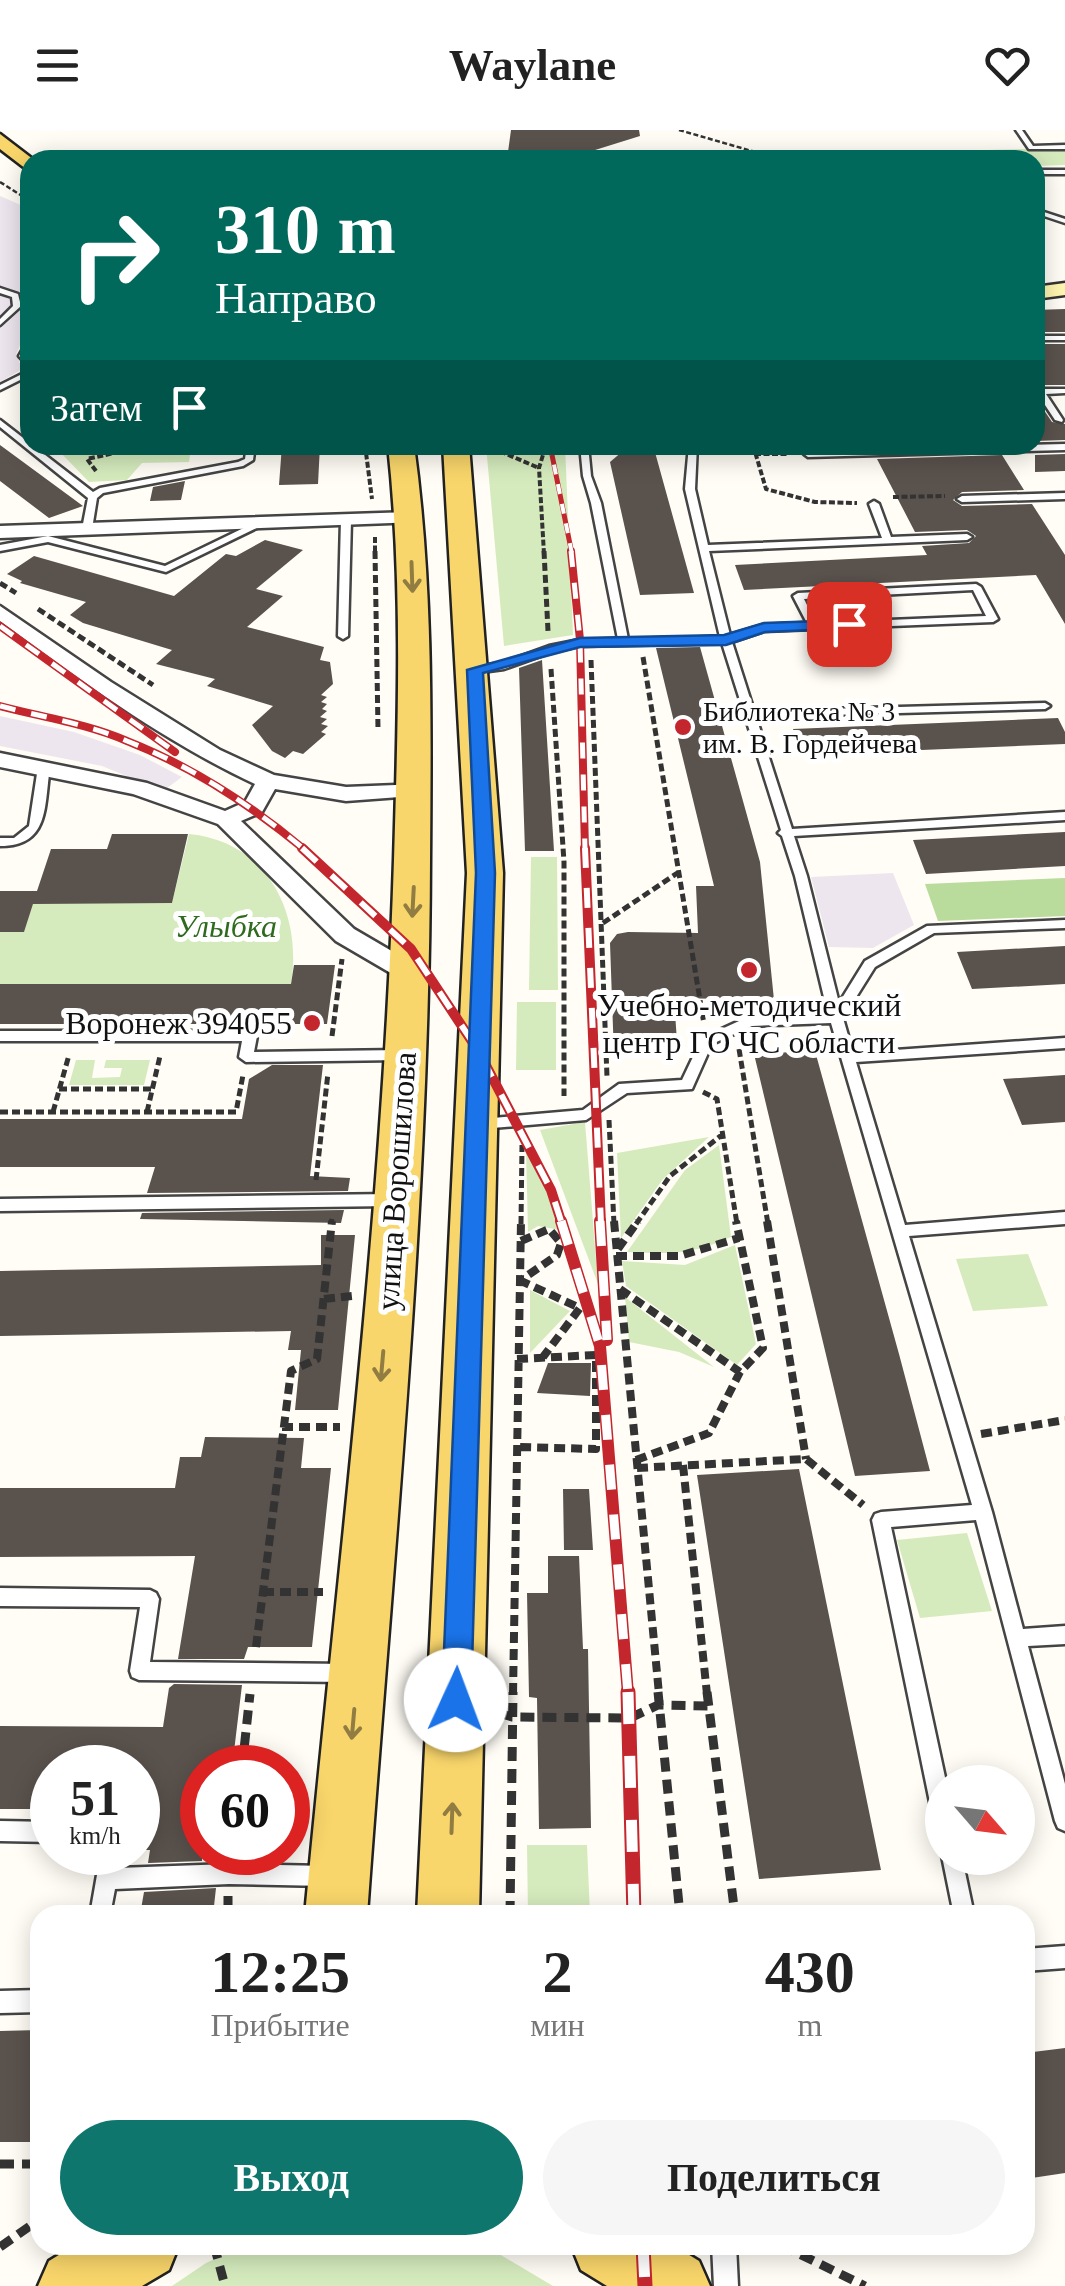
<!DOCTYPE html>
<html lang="ru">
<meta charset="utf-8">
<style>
:root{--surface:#fff;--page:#f6f6f6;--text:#222;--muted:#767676;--accent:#0f766e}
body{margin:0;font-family:"Times New Roman",serif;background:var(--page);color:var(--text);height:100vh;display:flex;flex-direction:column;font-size:38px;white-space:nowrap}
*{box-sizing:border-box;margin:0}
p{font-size:32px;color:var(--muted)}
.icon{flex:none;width:55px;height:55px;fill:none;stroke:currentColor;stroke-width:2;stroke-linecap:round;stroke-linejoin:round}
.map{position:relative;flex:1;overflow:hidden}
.drawer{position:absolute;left:30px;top:1775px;width:1005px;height:350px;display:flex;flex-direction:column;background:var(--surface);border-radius:30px;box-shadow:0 5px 25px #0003}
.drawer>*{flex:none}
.guide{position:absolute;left:20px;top:20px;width:1025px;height:305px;border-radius:30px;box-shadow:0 5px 25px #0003;background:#00695c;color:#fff;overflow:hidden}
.needle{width:65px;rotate:118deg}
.buttons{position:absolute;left:925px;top:1635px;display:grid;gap:20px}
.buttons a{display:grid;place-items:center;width:110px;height:110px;border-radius:50%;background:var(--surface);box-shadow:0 5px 25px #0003;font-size:50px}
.speed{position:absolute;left:30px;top:1615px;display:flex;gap:20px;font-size:50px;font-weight:700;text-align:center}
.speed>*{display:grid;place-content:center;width:130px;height:130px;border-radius:50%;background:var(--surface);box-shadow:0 5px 25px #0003;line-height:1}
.speed small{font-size:25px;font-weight:400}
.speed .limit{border:15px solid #d22;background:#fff;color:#111}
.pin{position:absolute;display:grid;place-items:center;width:85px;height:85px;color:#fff;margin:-42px;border-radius:20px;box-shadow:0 5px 15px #0006}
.me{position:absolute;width:110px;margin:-55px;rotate:2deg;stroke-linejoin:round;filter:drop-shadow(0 0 8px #0008)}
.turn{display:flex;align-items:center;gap:35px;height:210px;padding:0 30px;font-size:45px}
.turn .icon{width:130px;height:130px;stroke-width:2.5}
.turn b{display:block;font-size:70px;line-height:85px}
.then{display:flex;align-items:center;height:95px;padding:0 30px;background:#0003;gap:20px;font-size:38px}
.eta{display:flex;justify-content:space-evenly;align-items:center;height:170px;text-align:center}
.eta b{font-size:60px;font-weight:700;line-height:70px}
.cta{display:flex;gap:20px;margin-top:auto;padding:20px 30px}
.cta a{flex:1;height:115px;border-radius:60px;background:var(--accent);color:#fff;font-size:40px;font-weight:700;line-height:115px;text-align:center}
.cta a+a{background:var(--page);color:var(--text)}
header{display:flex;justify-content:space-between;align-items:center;height:130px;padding:0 30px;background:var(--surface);font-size:45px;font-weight:700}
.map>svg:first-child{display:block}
.industrial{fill:#eee6ef}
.green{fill:#d5ebbd}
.forest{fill:#b9dc9c}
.building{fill:#5a524d}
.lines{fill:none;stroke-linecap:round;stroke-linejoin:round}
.lane-casing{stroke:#444;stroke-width:5}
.street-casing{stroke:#444;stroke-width:5}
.secondary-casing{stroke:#333;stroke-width:5}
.primary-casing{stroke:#222;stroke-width:5}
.path-far4{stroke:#333;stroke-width:2.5;stroke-dasharray:5 2.5;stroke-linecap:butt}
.path-far3{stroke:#333;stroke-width:4;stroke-dasharray:6 2.5;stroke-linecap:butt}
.path-far2{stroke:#333;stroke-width:5;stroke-dasharray:8 4;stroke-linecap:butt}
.path-far1{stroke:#333;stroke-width:8;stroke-dasharray:11 6;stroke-linecap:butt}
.path{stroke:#333;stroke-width:9;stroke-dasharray:14 8;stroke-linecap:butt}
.lane{fill:#fff;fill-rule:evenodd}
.street{fill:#fff;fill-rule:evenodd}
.secondary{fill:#fff6b0;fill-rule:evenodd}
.primary{fill:#f9d66b;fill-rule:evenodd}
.rail-far4-casing{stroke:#c4262e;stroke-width:5}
.rail-far3-casing{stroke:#c4262e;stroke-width:8}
.rail-far2-casing{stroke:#c4262e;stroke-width:10}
.rail-far1-casing{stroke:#c4262e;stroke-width:12}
.rail-casing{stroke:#c4262e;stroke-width:15}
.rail-far4{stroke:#fff;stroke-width:4;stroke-dasharray:10;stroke-linecap:butt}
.rail-far3{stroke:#fff;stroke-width:5;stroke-dasharray:16;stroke-linecap:butt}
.rail-far2{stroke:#fff;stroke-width:6;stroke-dasharray:20;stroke-linecap:butt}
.rail-far1{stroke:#fff;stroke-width:9;stroke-dasharray:25;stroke-linecap:butt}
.rail{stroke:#fff;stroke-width:11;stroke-dasharray:32;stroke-linecap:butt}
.oneway{stroke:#917d42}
.route{fill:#1a73e8;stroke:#114b97;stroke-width:2.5}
.poi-dot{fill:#c4262e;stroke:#fff;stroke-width:4}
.labels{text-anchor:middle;stroke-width:10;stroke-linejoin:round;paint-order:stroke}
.far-poi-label{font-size:28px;fill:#111;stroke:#fff;text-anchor:start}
.park-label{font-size:32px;font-style:italic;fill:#2f6b1f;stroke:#fff}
.poi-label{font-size:32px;fill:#111;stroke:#fff}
.street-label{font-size:32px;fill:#111;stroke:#fff}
</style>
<header><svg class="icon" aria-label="menu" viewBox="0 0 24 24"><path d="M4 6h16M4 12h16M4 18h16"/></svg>Waylane<svg class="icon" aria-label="heart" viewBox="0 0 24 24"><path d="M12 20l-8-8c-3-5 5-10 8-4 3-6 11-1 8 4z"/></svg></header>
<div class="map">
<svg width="1065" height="2156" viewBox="0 0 1065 2156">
<rect width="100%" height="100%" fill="#fffdf5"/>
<path class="industrial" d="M0,66L30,79V212L20,215L16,224L22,239L0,252Z
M0,586L74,602L140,625L182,647L163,661L102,636L0,616Z
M893,743L914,795L873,818L829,817L811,747Z"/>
<path class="green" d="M1065,18V35L1035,36V30H762L747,26Z
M61,315H245L240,322L190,325L189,332L142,333L127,350L89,352L60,322Z
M486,315H565L573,505L504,516Z
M189,704C266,711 303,782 291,854H0V802L24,801L38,759H88L172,773Z
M531,727H557L558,860H529Z
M517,872H556V940H516Z
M76,930H95L92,948L120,947L122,938H104L106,930H150L144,955H69Z
M585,992L598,1154L540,1000Z
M709,1007L663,1049L621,1108L617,1023Z
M719,1015L731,1107C691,1125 669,1124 627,1122L685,1040Z
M526,1019L548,1059L560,1100L538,1096L528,1102Z
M735,1115L756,1214L737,1235L626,1156L622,1131L685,1135Z
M1028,1124L1048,1176L973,1181L956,1129Z
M530,1160L570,1181L530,1223Z
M625,1167L714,1237L679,1222L629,1212Z
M967,1403L992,1481L920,1488L897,1410Z
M527,1715H587L590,1785H528Z
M245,2115H484L553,2156H172L206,2133Z"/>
<path class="forest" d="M1065,748V786L938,791L925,754Z"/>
<path class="building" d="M511,0H639L640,6L563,30H533L508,22Z
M1065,179V202H1035V180Z
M1035,214H1065V255H1044L1035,248Z
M1035,267L1052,292L1065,294V310L1035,311Z
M0,315L83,376L49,388L0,351Z
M282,315H320L318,354L279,355Z
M630,315H653L694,463L640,465L610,332Z
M1065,324V341L1035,342V325Z
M1002,325L1024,360L962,362L953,370L962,376L1032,374L1065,425V494L1036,445L744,460L735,435L927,425L922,416L969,413L976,406L967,400L915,402L877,329Z
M185,351L181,370L150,371L153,357Z
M265,410L303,420L256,459L283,466L247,497L324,517L320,530L330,532L333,554L321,565L327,567L321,572L327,574L322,579L327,581L320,587L327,589L321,594L328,596L321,602L326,604L303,624L293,621L285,628L272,621L252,595L273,576L207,556L215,549L156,534L172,520L83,493L70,485L86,472L20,453L22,451L7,444L34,426L174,466L226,424L236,426Z
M700,517L760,732L774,870L674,868L678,926H614L610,813L617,804L628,802L698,803L696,756H714L656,518Z
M542,530L554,721H525L519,538Z
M1058,588L1065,602V614L801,625L793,599Z
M1065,702V736L926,744L913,710Z
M112,704H188L172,773L33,774L24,802H0V761H37L51,719H107Z
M1065,816V854L972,859L957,822Z
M294,835H335L327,894H0V854H291Z
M815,921L899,1224L930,1341L855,1346L754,924Z
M272,935H323L310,1046L350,1048L348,1061L147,1063L155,1037H0V989H242L249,949Z
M1065,945V992L1022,995L1003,949Z
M344,1080L341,1093L140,1089L142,1083Z
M321,1105H355L338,1280H295L301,1220H288L291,1201L0,1206V1141L321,1135Z
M548,1233H591L590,1266L537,1263Z
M205,1307L304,1308L301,1338H331L312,1517H248L244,1529H178L195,1426L0,1427V1358H175L180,1327H201Z
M799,1339L881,1740L759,1749L697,1345Z
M563,1359H589L593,1420H564Z
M548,1426H579L583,1519H588L591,1698L539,1699L537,1568L529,1567L527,1463H548Z
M174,1554L242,1555L232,1638H202V1731L148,1733L150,1720H143L149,1680H138V1638H52V1679H0V1596L163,1597L169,1558Z
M216,1758L213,1785H140L144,1762Z
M40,1900V2012H0V1901Z
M1065,1918V2043L1025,2049V1923Z"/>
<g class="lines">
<defs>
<path id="lane" d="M1016,0H1022L1033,16L1065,15V19H1029Z
M970,24L977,30L968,28L786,30Z
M1035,40H1065V44H1035Z
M1035,79L1065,89V93L1035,83Z
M0,158L18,164L21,176L0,195V189L13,176L12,167L0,163Z
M1035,206H1065V210H1035Z
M27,212H30V221L27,226L30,230V238L19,226Z
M30,240V245L0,260V255Z
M1035,252L1043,259H1065V263L1046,264L1063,290L1062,292L1055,290L1035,260Z
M0,290L93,362L100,358L238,332L245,329L247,315H255L253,330L243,336L103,363L97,368L92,399L87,402L82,399L88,368L0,297Z
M1065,314V320L808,327L804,324L808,321Z
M580,315H588L591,346L601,373L628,509L720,507L685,359L689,315H697L695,359L708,415L882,408L869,374L874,371L879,374L891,407L967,404L972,407L967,410L709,421L730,505L763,495L807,493L793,466L798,463L976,454L981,457L998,489L993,492L764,501L732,512L754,581L1045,573L1050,576L1045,579L756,587L792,699L1065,682V690L794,706L807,746L839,873L865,831L927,796L1065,790V798L934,803L875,837L843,888L853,923L1065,908V918L856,932L905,1095L1065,1082V1094L909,1106L992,1382L1023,1499L1065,1496V1514L1028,1516L1065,1654V1701L1058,1698L1055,1691L976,1390L891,1397L946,1652H942V1692L935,1689L932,1682L872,1390L875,1384L881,1382L972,1375L831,893L752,896L712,914L692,959L627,963L586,990L481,999L474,994L481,989L583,980L619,954L682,950L702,908L750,886L828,884L795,746L782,706L778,703L781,700L722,513L579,516L552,522L504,539L474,543L469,540L474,537L502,533L549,516L579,510L618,509L591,373L583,346ZM973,460L986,486L816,493L804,469Z
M1065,363V369L962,372L957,369L962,366Z
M346,387L351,390L348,506L343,509L338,506L341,390Z
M262,389L265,390V394L166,442L48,412L0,421V415L48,406L165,436Z
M44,634L50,637C44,676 50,716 0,716V708H14L29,696L38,637Z
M0,901H250L257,906L254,922L401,920L408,925L401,930L246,932L239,927L242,911H0Z
M392,1064L397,1066L399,1070L397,1074L392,1076L0,1081V1069Z
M0,1458L150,1460L156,1463L159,1469L150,1532L349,1534L356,1537L358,1543L356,1549L349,1552L139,1550L132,1547L130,1541L140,1477L0,1476Z
M0,1691L52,1692V1712L0,1711Z
M101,1722H121L118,1738L229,1734L326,1736L333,1739L336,1746L333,1753L326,1756L229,1754L115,1759L110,1785H90Z
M942,1726L962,1728L974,1785H954Z
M1065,1816V1838L1025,1841V1819Z
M40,1860V1882L0,1883V1861Z
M712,2115H736L738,2156H714Z"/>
<path id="street" d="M410,382L419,388L417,392L0,408V396Z
M0,476L111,552L220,620L274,645L346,657L421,654L425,659L421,664L413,666L346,671L275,659L262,682L241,691L354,799L419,837L423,843L419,849H401L336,811L218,694L133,664L0,637V623L147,653L225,681L245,672L255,654C163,611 82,551 0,491Z"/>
<path id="secondary" d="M1065,153V165L1035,169V157Z"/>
<path id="primary" d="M0,4L34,30H30V42L0,19Z
M388,315H414C433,453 431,591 430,730C429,1082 392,1434 367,1785H305C338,1434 383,1083 394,730C398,592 403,453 388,315Z
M443,315H469L503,743L479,1785H417L467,743Z
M75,2115H179L169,2140L142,2156H38L49,2131Z
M571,2115H673L699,2131L710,2156H607L581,2140Z"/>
</defs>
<use href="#lane" class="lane-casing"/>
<use href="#street" class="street-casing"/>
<use href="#secondary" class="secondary-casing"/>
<use href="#primary" class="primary-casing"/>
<path class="path-far4" d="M679,0L776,28
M0,52L30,71"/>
<path class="path-far3" d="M365,315L372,369
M496,315L497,320L539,338
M753,315L766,359L815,372L857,373
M755,324H789
M96,341L87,329L151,315
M893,367L945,366
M375,407V424
M544,424L539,338L546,315"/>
<path class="path-far2" d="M375,421L378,599
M544,421L548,501
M0,453L16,463
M38,479L153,555
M643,527L704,894
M591,530L607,947
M551,539L564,732V966
M603,793L679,742
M332,906L342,829
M739,919L768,1094
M59,959H152
M703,962L717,969L737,1094
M0,982H236L243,945
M53,982L69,925
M147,982L160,926
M609,990L614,1094
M316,1050L328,943
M331,1094L332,1089
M521,1094L522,1015
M636,1094L670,1046L723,1004"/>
<path class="path-far1" d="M614,1091L659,1564
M767,1091L806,1329
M521,1111L549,1099L561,1113L557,1125L521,1150
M618,1119L638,1091
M616,1126H679L739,1108
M519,1150L580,1178L543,1227
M620,1159L740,1242
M324,1169L352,1166
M517,1229L596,1225V1319L517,1317
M282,1297H340
M981,1304L1065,1290
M636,1330L709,1303L740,1242L763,1218L736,1091
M683,1335L707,1564
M637,1338L806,1329L863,1375
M263,1462H323
M256,1517L291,1241L317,1229L332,1091
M513,1564L521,1091"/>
<path class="path" d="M658,1562L680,1785
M707,1562L735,1785
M499,1583L512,1587L630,1588L658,1575L708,1576
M242,1638L250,1564
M228,1766V1785
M510,1785L513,1562
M0,2034H40
M214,2115L225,2156
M781,2115L865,2156
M0,2117L40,2089"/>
<use href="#lane" class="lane"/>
<use href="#street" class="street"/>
<use href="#secondary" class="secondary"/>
<use href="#primary" class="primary"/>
<defs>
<path id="rail-far4" d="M550,315L572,424"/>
<path id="rail-far3" d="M571,421L580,510L585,720
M0,496L175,622
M0,576C42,587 88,594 127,611C193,637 251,675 305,720"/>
<path id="rail-far2" d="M302,718L411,819L479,922L551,1060L562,1094
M585,718L601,1094"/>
<path id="rail-far1" d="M561,1091L600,1216L628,1564
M600,1091L607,1210"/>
<path id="rail" d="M628,1562L634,1785
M643,2115L645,2156"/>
</defs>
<use href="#rail-far4" class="rail-far4-casing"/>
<use href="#rail-far3" class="rail-far3-casing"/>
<use href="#rail-far2" class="rail-far2-casing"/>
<use href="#rail-far1" class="rail-far1-casing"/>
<use href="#rail" class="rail-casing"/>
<use href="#rail-far4" class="rail-far4"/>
<use href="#rail-far3" class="rail-far3"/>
<use href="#rail-far2" class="rail-far2"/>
<use href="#rail-far1" class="rail-far1"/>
<use href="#rail" class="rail"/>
</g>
<defs><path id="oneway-shaft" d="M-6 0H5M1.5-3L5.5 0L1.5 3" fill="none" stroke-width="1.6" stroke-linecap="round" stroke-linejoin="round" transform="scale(2.5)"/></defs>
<g class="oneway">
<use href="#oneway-shaft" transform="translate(412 447) rotate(88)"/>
<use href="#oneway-shaft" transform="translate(413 772) rotate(93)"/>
<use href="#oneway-shaft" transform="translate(382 1236) rotate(95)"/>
<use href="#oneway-shaft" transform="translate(353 1594) rotate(95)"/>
<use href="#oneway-shaft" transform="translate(452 1688) rotate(-88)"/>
</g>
<path class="route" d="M849,490L855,491V498L765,502L726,515L580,517L483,543L495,743L471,1570L466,1580L456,1585L446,1580L442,1570L476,743L467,540L580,508L724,505L764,493Z"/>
<g class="poi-dot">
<circle cx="683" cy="597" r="10"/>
<circle cx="749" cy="840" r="10"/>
<circle cx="312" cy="893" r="10"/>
</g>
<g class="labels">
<g class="far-poi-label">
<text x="703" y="591">Библиотека № 3<tspan x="703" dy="32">им. В. Гордейчева</tspan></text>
</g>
<g class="park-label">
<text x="226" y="807">Улыбка</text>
</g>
<g class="poi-label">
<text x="749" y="886">Учебно-методический<tspan x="749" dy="37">центр ГО ЧС области</tspan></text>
<text x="292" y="904" text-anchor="end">Воронеж 394055</text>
</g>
<g class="street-label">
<text transform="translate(396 1051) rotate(-86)" y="11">улица Ворошилова</text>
</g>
</g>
</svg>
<div class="buttons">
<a><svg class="needle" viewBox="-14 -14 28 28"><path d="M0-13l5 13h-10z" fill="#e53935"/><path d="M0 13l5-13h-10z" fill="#767676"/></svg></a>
</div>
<div class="speed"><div>51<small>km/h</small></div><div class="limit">60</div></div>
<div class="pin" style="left:849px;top:494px;background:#d93025"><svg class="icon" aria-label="arrive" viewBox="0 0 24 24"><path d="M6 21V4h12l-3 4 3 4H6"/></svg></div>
<svg class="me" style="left:456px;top:1570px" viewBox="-20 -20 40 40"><circle r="19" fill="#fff"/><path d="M0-13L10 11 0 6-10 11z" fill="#1a73e8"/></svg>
<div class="guide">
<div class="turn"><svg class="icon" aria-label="right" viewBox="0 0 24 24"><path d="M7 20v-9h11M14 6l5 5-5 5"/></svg><div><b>310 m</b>Направо</div></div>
<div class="then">Затем<svg class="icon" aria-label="arrive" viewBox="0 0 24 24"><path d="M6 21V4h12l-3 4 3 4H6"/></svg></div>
</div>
<section class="drawer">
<div class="eta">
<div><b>12:25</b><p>Прибытие</p></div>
<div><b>2</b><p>мин</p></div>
<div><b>430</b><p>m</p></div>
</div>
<div class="cta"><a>Выход</a><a>Поделиться</a></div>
</section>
</div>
